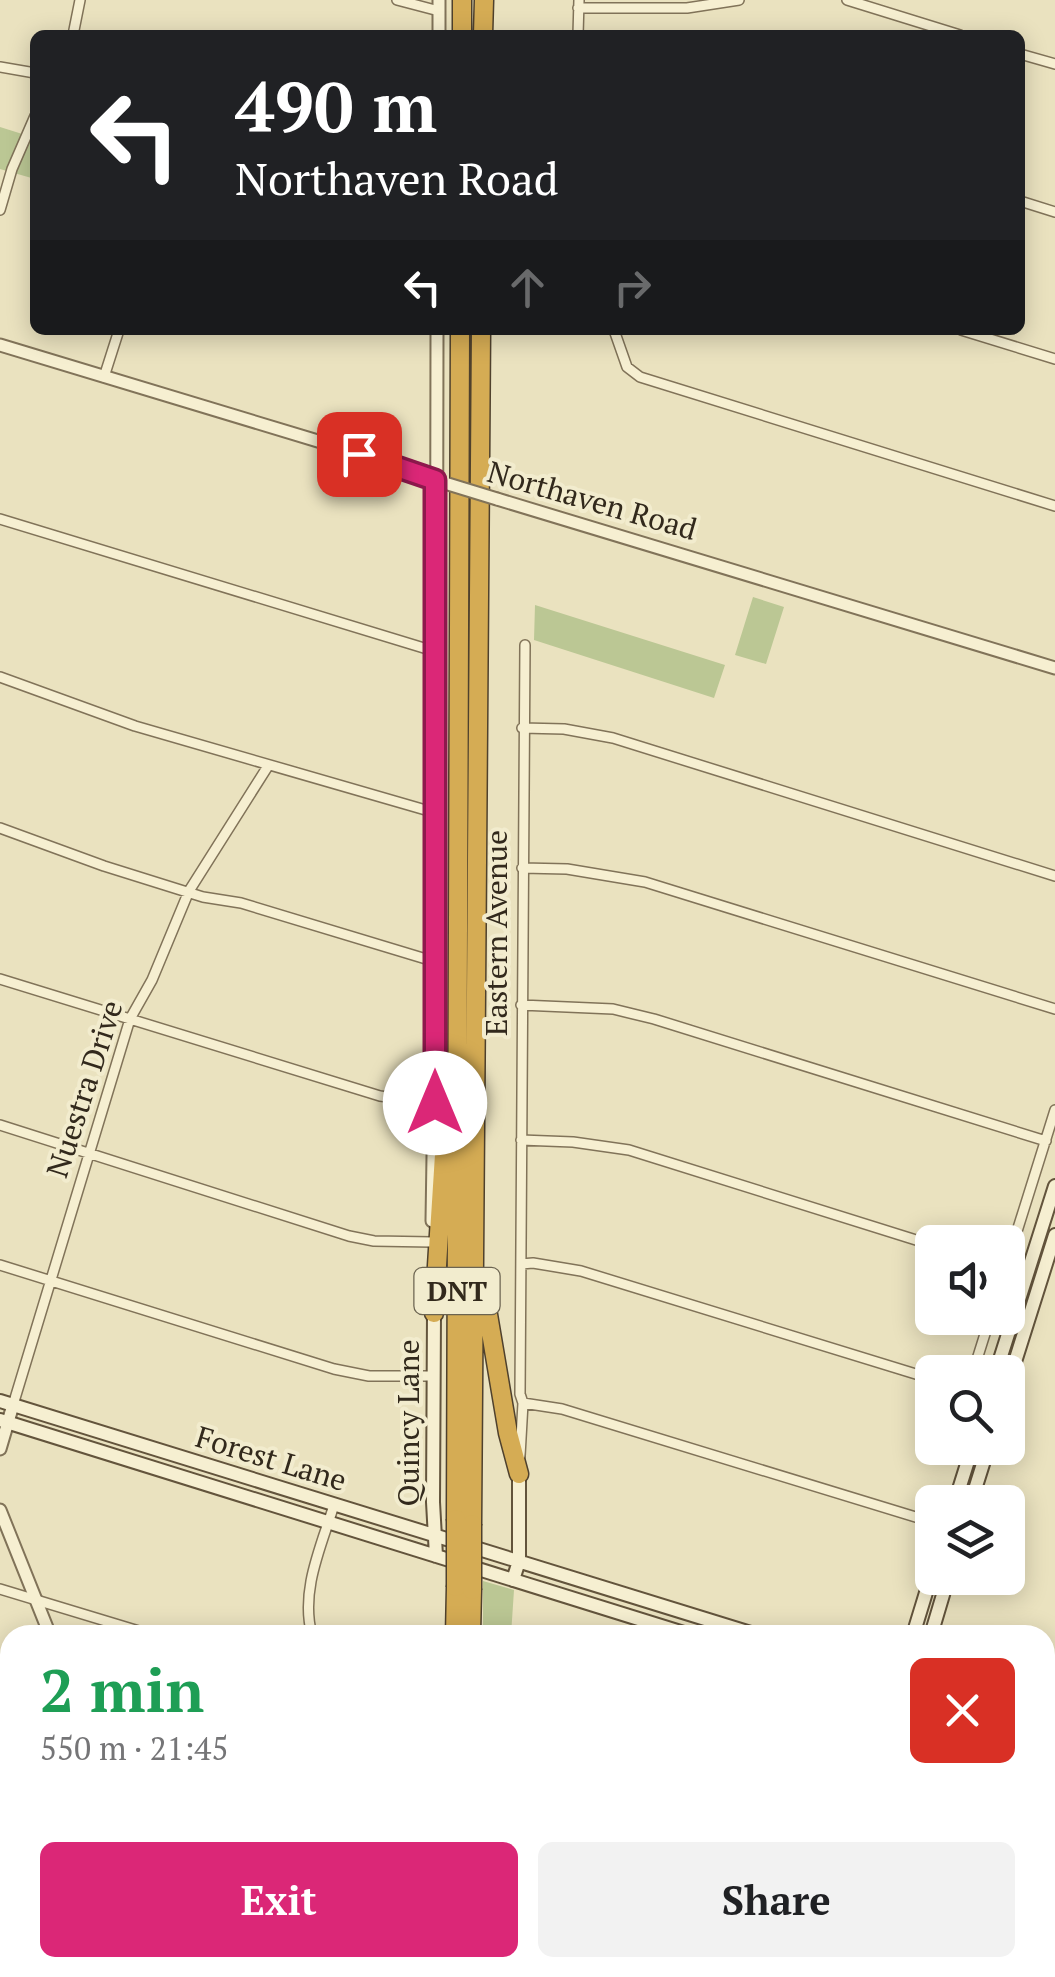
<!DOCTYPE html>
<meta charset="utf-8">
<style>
:root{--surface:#fff;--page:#f2f2f2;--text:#202124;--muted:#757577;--accent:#db2777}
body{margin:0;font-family:"PT Serif",serif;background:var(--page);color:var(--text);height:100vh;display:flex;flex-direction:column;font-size:38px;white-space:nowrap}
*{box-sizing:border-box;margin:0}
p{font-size:32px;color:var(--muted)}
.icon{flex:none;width:55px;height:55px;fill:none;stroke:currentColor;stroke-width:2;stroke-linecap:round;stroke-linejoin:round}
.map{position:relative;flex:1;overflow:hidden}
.sheet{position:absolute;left:0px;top:1625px;width:1055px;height:352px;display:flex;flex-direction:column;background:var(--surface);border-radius:30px 30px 0 0;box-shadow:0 5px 25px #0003}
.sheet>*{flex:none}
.top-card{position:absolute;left:30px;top:30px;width:995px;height:305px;border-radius:15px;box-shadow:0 5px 25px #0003;background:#202124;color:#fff;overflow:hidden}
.tools{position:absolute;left:915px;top:1225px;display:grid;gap:20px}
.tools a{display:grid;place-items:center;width:110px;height:110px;border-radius:15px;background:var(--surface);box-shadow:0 5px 25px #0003;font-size:50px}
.pin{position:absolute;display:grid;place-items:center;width:85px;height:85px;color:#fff;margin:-42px;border-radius:20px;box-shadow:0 5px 15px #0006}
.me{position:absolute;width:110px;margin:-55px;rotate:0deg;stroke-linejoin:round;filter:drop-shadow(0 0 8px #0008)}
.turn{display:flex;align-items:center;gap:35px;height:210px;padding:0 40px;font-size:45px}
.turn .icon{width:130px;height:130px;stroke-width:2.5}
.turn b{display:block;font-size:70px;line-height:85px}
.lanes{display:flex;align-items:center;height:95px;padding:0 40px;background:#0003;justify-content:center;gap:50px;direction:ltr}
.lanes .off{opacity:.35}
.round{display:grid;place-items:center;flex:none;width:105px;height:105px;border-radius:15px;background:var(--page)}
.headline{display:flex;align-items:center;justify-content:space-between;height:170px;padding:0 40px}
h1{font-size:60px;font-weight:700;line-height:75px;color:#1e9e55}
.primary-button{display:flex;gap:20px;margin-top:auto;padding:20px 40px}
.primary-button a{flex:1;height:115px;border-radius:15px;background:var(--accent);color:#fff;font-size:40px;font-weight:700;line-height:115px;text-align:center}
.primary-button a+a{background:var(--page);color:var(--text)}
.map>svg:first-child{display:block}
.green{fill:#bbc794}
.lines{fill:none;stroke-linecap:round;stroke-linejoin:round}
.minor-casing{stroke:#817359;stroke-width:12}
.tertiary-casing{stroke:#817359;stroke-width:15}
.secondary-casing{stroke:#63543c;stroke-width:16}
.motorway-casing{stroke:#4f412d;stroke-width:21}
.minor{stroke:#f6efd1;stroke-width:9}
.tertiary{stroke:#f6efd1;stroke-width:11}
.secondary{stroke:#f6efd1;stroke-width:12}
.motorway{stroke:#d5ac54;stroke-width:18}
.tertiary-bridge-casing{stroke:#817359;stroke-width:15;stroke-linecap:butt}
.motorway-bridge-casing{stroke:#4f412d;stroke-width:21;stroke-linecap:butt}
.tertiary-bridge{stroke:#f6efd1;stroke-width:11}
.motorway-bridge{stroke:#d5ac54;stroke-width:18}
.route-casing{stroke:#8e194d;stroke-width:25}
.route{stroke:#db2777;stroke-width:18}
.labels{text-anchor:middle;stroke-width:8;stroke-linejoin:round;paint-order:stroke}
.shield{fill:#f2ecce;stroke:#6c6451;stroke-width:2.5}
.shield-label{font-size:28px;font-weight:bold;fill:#32291c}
.street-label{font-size:30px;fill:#32291c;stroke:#f2ecce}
</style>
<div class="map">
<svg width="1055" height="1977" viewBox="0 0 1055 1977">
<rect width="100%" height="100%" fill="#eae2bf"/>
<path class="green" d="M0,127L35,138V179L0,169Z
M753,597L784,607L766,664L735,655Z
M535,605L725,665L714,698L534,640Z
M483,1581L514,1590L511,1635H483Z"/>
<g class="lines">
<defs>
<path id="minor" d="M397,0L439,11
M847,0L960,35
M578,8H687L739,0
M73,35L80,0
M578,35L579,0
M1020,54L1055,64
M0,67L35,73
M1020,201L1055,212
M0,210L12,169L35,116
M614,330L627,367L640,377L1055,506
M961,330L1055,359
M104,377L119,330
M0,519L437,652
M0,677L135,726L436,813
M522,728L564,729L613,738L1055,876
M0,828L104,866L203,897L241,903L436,962
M522,868L567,869L645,882L1055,1009
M0,979L380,1096L435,1103
M521,1005L613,1009L654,1019L1046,1141
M0,1125L349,1236L374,1241L432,1242
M521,1140L573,1142L629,1150L932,1245
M1008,1260L1055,1110
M521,1264L533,1263L581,1271L932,1379
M0,1265L334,1369L369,1376H434
M973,1372L990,1318
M523,1403L562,1409L932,1522
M13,1405L130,1019L152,980L189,891L268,766
M520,1456L523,1403L520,1394L525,645
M0,1589L152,1635
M312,1635C300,1591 321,1547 334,1505
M0,1732L10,1735
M0,1876L10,1879
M332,1968V1977"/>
<path id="tertiary" d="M439,35V0
M0,345L331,445L439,481
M497,499L1055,668
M432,1221L436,962L437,330
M0,1449L13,1405
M0,1510L50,1635
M0,1932L10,1899"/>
<path id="secondary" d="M434,1313L433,1502L436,1556
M996,1372L1055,1186
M1008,1384L1055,1235
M0,1401L757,1635
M0,1420L690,1635
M955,1502L972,1448
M971,1502L988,1448
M513,1580L519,1561V1474
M913,1635L932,1573
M931,1635L948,1578
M1045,1724L1055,1727
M1045,1745L1055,1748
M808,1977L811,1968
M826,1977L828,1968"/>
<path id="motorway" d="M462,35V0
M483,35L484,0
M483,1285L508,1433L519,1474
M434,1313L447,1107
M456,1519L460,330
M472,1524L481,330
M455,1635L456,1587
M471,1635L472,1590
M452,1977V1968
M468,1977V1968"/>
</defs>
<use href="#minor" class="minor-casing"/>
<use href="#tertiary" class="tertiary-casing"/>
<use href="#secondary" class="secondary-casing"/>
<use href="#motorway" class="motorway-casing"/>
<use href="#minor" class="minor"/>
<use href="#tertiary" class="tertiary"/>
<use href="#secondary" class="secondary"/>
<use href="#motorway" class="motorway"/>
<defs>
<path id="tertiary-bridge" d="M448,484L497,499"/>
<path id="motorway-bridge" d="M456,1587V1519
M472,1590V1524"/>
</defs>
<use href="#tertiary-bridge" class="tertiary-bridge-casing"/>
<use href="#motorway-bridge" class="motorway-bridge-casing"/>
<use href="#tertiary-bridge" class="tertiary-bridge"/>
<use href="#motorway-bridge" class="motorway-bridge"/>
</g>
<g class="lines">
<defs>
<path id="route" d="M359,454L435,480V1103"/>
</defs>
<use href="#route" class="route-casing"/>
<use href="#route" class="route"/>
</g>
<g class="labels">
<rect class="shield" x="414.5" y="1268" width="85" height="46" rx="8"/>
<g class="shield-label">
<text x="457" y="1301">DNT</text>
</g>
<g class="street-label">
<text transform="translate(592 501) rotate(16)" y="10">Northaven Road</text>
<text transform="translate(497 933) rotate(-90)" y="10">Eastern Avenue</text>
<text transform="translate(85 1089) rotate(-72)" y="10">Nuestra Drive</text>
<text transform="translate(409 1423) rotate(-90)" y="10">Quincy Lane</text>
<text transform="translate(271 1459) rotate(17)" y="10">Forest Lane</text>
</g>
</g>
</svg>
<div class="tools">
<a><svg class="icon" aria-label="sound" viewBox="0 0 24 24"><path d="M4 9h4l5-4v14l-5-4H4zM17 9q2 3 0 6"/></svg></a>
<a><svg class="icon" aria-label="search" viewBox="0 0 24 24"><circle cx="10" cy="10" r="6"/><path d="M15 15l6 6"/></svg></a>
<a><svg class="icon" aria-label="layers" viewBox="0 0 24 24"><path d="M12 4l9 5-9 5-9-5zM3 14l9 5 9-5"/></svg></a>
</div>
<div class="pin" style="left:359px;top:454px;background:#d93025"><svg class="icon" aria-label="arrive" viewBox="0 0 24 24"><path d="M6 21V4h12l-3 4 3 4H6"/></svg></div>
<svg class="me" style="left:435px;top:1103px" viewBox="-20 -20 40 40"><circle r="19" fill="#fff"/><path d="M0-13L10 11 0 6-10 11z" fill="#db2777"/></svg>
<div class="top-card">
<div class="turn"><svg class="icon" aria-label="left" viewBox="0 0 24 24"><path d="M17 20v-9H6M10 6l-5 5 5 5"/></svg><div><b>490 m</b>Northaven Road</div></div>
<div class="lanes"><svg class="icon" aria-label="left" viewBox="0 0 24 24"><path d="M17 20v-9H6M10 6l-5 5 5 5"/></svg><svg class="icon off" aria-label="ahead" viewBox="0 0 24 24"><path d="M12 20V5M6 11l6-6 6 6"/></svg><svg class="icon off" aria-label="right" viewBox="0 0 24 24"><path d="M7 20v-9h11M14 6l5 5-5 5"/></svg></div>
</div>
<section class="sheet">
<div class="headline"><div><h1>2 min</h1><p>550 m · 21:45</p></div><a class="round" style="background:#d93025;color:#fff"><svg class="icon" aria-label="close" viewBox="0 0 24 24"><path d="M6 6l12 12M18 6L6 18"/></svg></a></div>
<div class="primary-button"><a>Exit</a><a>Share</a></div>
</section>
</div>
